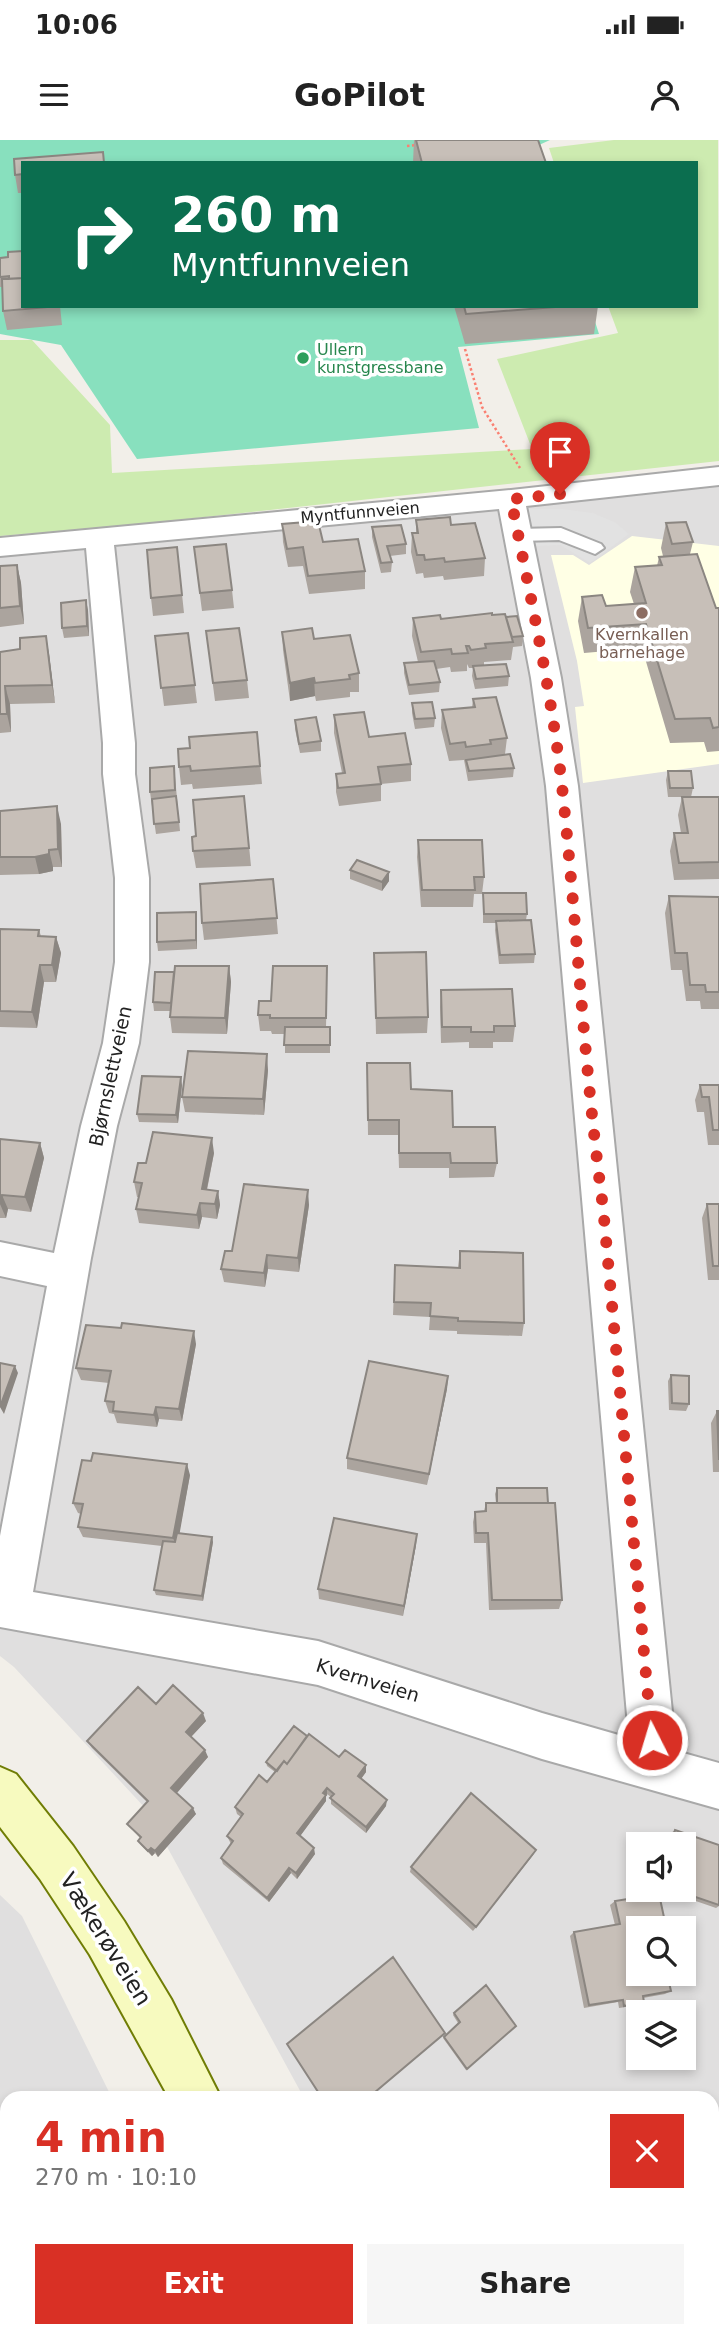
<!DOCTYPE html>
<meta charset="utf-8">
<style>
:root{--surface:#fff;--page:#f6f6f6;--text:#222;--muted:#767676;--accent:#d93025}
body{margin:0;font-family:"DejaVu Sans",sans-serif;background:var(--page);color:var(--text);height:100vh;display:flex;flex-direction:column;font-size:26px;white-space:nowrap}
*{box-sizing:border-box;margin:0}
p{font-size:23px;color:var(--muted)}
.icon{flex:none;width:38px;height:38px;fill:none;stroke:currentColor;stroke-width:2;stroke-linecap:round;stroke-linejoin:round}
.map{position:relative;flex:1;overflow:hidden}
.sheet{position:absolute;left:0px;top:1951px;width:719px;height:247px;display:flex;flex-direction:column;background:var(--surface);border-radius:21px 21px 0 0;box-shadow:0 4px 10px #0003}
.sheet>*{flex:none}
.banner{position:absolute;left:21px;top:21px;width:677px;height:147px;border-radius:0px;box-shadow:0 4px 10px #0003;background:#0b6e4f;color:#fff;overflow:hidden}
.fabs{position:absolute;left:626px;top:1692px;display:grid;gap:14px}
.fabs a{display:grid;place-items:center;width:70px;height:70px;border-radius:0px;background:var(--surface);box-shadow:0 4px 10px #0003;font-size:35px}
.pin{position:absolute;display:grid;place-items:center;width:60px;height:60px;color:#fff;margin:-72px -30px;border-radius:50% 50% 50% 0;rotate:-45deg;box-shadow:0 0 7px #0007}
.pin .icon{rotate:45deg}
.me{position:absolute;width:77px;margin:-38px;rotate:355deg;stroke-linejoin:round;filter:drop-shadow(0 0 5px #0008)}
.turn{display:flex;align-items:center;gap:24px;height:147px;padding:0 35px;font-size:32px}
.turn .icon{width:91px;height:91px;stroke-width:2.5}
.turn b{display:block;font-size:49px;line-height:60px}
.round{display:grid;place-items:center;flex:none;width:74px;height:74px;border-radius:0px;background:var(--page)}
.summary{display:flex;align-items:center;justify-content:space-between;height:119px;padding:0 35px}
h1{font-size:42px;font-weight:800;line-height:52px;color:var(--accent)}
.primary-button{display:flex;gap:14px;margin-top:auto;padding:14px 35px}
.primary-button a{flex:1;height:80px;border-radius:0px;background:var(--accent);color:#fff;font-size:28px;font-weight:800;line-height:80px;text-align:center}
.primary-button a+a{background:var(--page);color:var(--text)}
.status{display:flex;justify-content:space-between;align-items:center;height:49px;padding:0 35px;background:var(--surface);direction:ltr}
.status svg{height:19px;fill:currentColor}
header{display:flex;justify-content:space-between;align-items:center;height:91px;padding:0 35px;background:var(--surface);font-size:32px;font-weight:800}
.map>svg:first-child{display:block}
.residential{fill:#e0dfdf;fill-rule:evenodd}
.education{fill:#ffffe5}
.grass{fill:#cdebb0}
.pitch{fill:#88e0be}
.parking{fill:#e2e2e2}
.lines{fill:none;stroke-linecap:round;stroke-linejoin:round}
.lane-casing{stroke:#a9a9a9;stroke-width:4}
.street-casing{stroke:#a9a9a9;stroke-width:4}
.secondary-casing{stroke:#707d05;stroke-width:4}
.path{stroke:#fa8072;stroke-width:2.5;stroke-dasharray:2.5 2.5;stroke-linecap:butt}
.lane{fill:#fff;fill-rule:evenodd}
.street{fill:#fff;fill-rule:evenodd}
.secondary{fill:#f7fabf;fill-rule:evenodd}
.wall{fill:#aba49e}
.shaded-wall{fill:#8b8681}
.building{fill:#c7bfb8;stroke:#8b8681;stroke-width:2}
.route{stroke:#d93025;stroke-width:12;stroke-dasharray:0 21.6}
.leisure-dot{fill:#2e9e5b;stroke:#fff;stroke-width:2.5}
.education-dot{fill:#8d6e63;stroke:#fff;stroke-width:2.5}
.labels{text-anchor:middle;stroke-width:7;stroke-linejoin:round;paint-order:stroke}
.far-leisure-label{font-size:16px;fill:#27864d;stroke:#fff;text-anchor:start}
.far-street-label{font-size:16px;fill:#222;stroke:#fff}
.far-education-label{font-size:16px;fill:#785e54;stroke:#fff}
.street-label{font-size:19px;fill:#222;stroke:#fff}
.near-street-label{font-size:23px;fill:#222;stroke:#fff}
</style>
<div class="status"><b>10:06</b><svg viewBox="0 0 49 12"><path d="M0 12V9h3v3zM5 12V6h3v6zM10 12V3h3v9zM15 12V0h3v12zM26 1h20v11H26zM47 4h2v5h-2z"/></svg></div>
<header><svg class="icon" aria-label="menu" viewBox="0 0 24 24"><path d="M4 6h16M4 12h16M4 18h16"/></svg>GoPilot<svg class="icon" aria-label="person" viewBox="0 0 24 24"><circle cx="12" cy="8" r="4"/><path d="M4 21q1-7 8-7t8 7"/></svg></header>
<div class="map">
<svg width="719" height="2197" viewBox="0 0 719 2197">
<rect width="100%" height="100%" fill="#f2efe9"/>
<path class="residential" d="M719,343V2197H433L430,2191H712V1958H304L147,1670L14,1527L0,1516V410ZM639,1704H684V1750H639ZM639,1788H684V1834H639ZM639,1872H684V1918H639Z
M0,1755L22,1776L112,1958H7V2191H227L230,2197H0Z"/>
<path class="education" d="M632,396L719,406V624L583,643L575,567L584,566L577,521L551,415H573L589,425Z"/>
<path class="grass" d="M614,0H718L719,321L132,385L0,396V200H32L110,285L112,333L532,309L497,219L618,193L608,166H696V23H554L549,8Z"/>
<path class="pitch" d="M0,0H550L539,5L545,23H23V166H590L599,194L458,207L479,288L137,319L61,205L0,194Z"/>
<path class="parking" d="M528,369H563L593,373L616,383L629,394L590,423L560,405L533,406Z"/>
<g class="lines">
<defs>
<path id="lane" d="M561,388L601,404L604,408L595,414L559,400L518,401L509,395L518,389Z"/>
<path id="street" d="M719,327V345L526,366L561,538L578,646L676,1611L719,1623V1669L542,1619L318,1545L0,1487V1396L47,1146L0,1136V1102L54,1113L81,986L103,903L115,822V738L103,634V603L86,408L0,416V398L511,350ZM499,369L531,538L546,646L629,1598L542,1573L318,1501L33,1452L91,1118L117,986L139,903L149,822V738L135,634V603L114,405Z"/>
<path id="secondary" d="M0,1627L16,1634L73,1706L124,1781L171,1859L221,1958H169L90,1815L40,1739L0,1687Z
M280,2191H335L337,2197H282Z"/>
</defs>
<use href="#lane" class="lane-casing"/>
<use href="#street" class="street-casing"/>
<use href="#secondary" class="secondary-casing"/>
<path class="path" d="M407,6L418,5
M465,209L482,267L520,328"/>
<use href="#lane" class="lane"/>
<use href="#street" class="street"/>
<use href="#secondary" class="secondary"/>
</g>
<path class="wall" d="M414,0H538L546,23H413Z
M23,23V53H18L15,35Z
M0,118L23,166H60L62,185L7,190L3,171L2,147H0Z
M454,166H598L594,194L465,204Z
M416,380L451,385L485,418L484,436L444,440L443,436L424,438L423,433L416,434L411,412L412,393H416Z
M666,383L693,402L690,414L716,468H719V611L707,612L704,602L670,603L642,508L584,513L578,481L582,457L606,466L634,464L630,452L635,427L657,426L659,417L663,416L661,408Z
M282,384L323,402L365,431V449L309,454L303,426L288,427L283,402Z
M372,387L406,404V414L390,416L392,422L391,432L381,433L372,397Z
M177,407L184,473L153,476L151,458Z
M17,425L21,443L24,484L0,487V426Z
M196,425L232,450L234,468L202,471Z
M88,470L89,496L64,498L62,488Z
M492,475L506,477L523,496L522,506L513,507L511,520L484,522V526L509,536L508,546L475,549L472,536L473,528H469L467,524V531L451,532L450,527L436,529L440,542L439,552L409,555L404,533V523L418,522L412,496L413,478L441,479Z
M206,491L247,540L249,558L215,561Z
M282,492L314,499L359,533V552H350V557L316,561L315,556L290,561L283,510Z
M188,493L197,563L164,566L155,496Z
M0,512L49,514L55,563L10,564L11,592L0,593Z
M473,559L507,598L505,614L514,628L513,637L468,641L464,620L449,621L441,588L442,570L472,568Z
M412,563L435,578L434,587L415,589L412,573Z
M334,575L411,624V641L381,644V661L339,666L336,652V634L342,633L334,593Z
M295,580L321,601V611L300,613L295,589Z
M257,592L262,644L193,649L192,644L181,645L179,627L190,608Z
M174,626L180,691L156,694L150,652Z
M668,631L693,648L691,657H668L666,640Z
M244,656L251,726L196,728L193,711L196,696Z
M682,657H719V739L674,740L670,711L674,693H681L678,675Z
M0,671L61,684L62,727H53V731L39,734L0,735Z
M418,700L484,737L482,754H474L473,767H421L417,717Z
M350,730L389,741L382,751L350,739Z
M273,739L278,794L204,800L202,783Z
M483,753L527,774L526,780L535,814L534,823L499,824L495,790L496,783H483Z
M669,756L719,757V869H701L700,861H686L682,830H671L665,773Z
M196,772L197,781V809L158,811L157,802Z
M0,789L39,790L41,796L56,797L61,813L56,842H44L37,888L0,887Z
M374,813L428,877L427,893L376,894Z
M229,826L231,842L227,894L172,893L170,877V871H154L153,862L174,832Z
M327,843L326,887H330V913H285V894H272L271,891H260L258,875L271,861Z
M441,850L515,886L513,902H493V908H469V902L441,903L440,867Z
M367,923L411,949L453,987L497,1023L494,1037L449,1038V1028H399L398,995H368Z
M268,930L264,975L185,972L182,957Z
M182,945L178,983L139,982L137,974Z
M700,945H719V1005H708L704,972H697L695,960Z
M0,999L40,1003L44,1018L31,1072L8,1069L6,1078H0Z
M214,1013L207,1050L218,1051L220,1065L217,1079L202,1077L199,1089L139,1083L136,1069L139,1057H137L134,1042L146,1023Z
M707,1064H719V1140H708L702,1078Z
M309,1065L299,1132L268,1129L265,1147L224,1142L221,1129L232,1111Z
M460,1111L524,1183L522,1196L457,1194V1191L429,1190L430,1177L393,1175L395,1125L458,1127Z
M196,1204L182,1281L159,1279L157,1287L117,1283L114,1274L109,1273L105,1261L109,1243L81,1240L76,1228Z
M671,1235L689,1264L686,1271L669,1270L668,1241Z
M448,1236L447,1249L427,1345L347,1329V1318Z
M717,1271H719V1332H713L711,1283Z
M190,1335L179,1393L213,1402L203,1461L156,1455L154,1450L162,1406L83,1397L78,1387L81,1374L78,1373L73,1363Z
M497,1348L548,1363L562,1460L559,1469L489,1470L486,1403H474L473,1382L475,1372L484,1371L486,1363H496L495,1354Z
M416,1405L403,1476L319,1459L318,1449Z
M156,1564L206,1581L191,1597L208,1617L177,1653L196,1674L158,1717L155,1713L152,1716L142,1706L138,1701L140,1698L127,1684L147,1662L92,1608L87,1601Z
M307,1596L339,1617L366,1632L361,1639L386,1666L366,1693L331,1664V1657L327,1654L326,1656V1661L300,1696L315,1714L297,1739L291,1733L269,1762L223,1724L221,1718L231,1704L227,1696L241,1677L237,1674L235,1667L267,1642L275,1632L267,1626L266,1622Z
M675,1690L719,1705V1766L716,1768L664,1750H684V1704H669L671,1693Z
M533,1715L473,1791L410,1732L411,1727Z
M615,1761L665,1782L660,1786L657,1787L671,1851L665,1854L643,1858L644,1862L638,1865L619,1868L618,1862L584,1868L570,1796L574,1792L615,1785L610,1765Z
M454,1873L516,1886L466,1930L443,1898L458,1883L453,1875Z
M719,2128V2197H629L625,2191H712V2134Z"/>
<path class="shaded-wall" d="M17,425L21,443L24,484L20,466Z
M86,460L88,470L89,496L87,486Z
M46,496L49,514L55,563L52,545Z
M314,538L315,556L290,561V543Z
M5,546L10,564L11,592L7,574Z
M57,666L61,684L62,727L58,709Z
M49,710L53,727V731L39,734L35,717Z
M389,732V741L382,751V742Z
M196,772L197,781V809L196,800Z
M56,797L61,813L56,842L52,825Z
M40,825L44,842L37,888L32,872Z
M229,826L231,842L227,894L225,878Z
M267,914L268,930L264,975L263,959Z
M181,937L182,945L178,983L176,975Z
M212,998L214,1013L204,1063L202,1049Z
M40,1003L44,1018L31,1072L25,1057Z
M308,1050L309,1065L299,1132L298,1118Z
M218,1051L220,1065L217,1079L215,1064Z
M2,1055L8,1069L6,1078L0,1064Z
M200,1063L202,1077L199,1089L197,1075Z
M267,1115L268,1129L265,1147L264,1133Z
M194,1191L196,1204L182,1281L179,1269Z
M15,1226L18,1233L4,1274L0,1267Z
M448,1236L447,1249L427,1345L429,1334Z
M156,1267L159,1279L157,1287L154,1275Z
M187,1324L190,1335L177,1408L173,1398Z
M417,1394L416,1405L403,1476L404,1466Z
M212,1397L213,1402L203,1461L202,1456Z
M203,1573L206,1581L189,1599L186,1592Z
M205,1610L208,1617L175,1655L171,1648Z
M366,1625V1632L358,1643V1636Z
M327,1648V1654L326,1656V1661L298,1699L297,1693Z
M387,1660L386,1666L366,1693V1687Z
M193,1668L196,1674L158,1717L155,1711Z
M151,1708L155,1713L152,1716L148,1711Z
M314,1708L315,1714L297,1739L296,1733Z
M536,1710L533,1715L473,1791L476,1787Z
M289,1728L291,1733L269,1762L267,1758Z
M0,1990L7,2006V2024L0,2007Z
M7,2107V2109L0,2114V2111Z"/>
<path class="building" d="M416,0H538L546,23H422Z
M103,12L104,23H23V34L15,35L14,19Z
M23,111V138L9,139V136L0,137V118L8,117V112Z
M23,138V166H59L3,171L2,139Z
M464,166H568L466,174Z
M450,377L451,385L475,383L485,418L445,422L444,418L425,420L424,415H417L412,393H418L416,380Z
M318,381L323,402L358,399L365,431L308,436L303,407L287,409L282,384Z
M686,382L693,402L672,404L666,383Z
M401,385L406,404L387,406L392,422L381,423L372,387Z
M226,404L232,450L200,453L194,407Z
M177,407L182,455L151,458L147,410Z
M697,414L716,468H719V587L713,588L710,578L675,579L646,484L588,488L582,457L602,455L606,466L646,463L635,427L662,425L659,417Z
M17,425L20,466L0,468V426Z
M86,460L87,486L62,488L61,463Z
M492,473V475L505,474L513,502L485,504L486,508L471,510L469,506H466L468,513L452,514L451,509L421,512L413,478L440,475L441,479Z
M517,476L523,496L512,497L506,477Z
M239,488L247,540L213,543L206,491Z
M312,488L314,499L350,495L359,533L349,535L350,539L315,543L314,538L290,543L282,492Z
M188,493L195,545L161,548L155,496Z
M46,496L52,545L5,546L7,574H0V512L20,509V498Z
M434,521L440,542L409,545L404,523Z
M506,524L509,536L476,539L473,526Z
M496,557L507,598L490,600L491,604L466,607L465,602L450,604L442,570L475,567L473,559Z
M432,562L435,578L415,579L412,563Z
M364,572L369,597L405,593L411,624L378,627L381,644L338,648L336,634L345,633L334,575Z
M316,577L321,601L299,604L295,580Z
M257,592L260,626L191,631L190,626L179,627L178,609L190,608L189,597Z
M510,614L514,628L469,631L466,620Z
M174,626L175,650L150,652V628Z
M668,631H691L693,648H670Z
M176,656L179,682L154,684L152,659Z
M244,656L249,708L193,711L192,697L196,696L193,660Z
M682,657H719V722L679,723L674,693H688Z
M57,666L58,709L49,710V714L35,717H0V671Z
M418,700H482L484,737H474L475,750H422Z
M357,720L389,732L382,742L350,730Z
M273,739L277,778L202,783L200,744Z
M483,753H526L527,774H484Z
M669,756L719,757V852H706L705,845H690L687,813H675Z
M196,772V800L157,802V773Z
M531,780L535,814L500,815L496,781Z
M0,789L39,790L38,796L56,797L52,825H40L32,872L0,871Z
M426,812L428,877L376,878L374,813Z
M175,826H229L225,878L170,877Z
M273,826H327L326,878H270V875H258L259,861H271Z
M155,832H174L171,863L153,862Z
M512,849L515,886H494V892H471V887H442L441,850Z
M285,887H330V905H284Z
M188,911L267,914L263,959L182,957Z
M367,923H410L411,949L452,951L453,987H495L497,1023H451L450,1013H399V980H368Z
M142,936L181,937L176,975L137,974Z
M700,945H719V990H713L709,957H702Z
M153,992L212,998L202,1049L218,1051L215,1064L200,1063L197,1075L136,1069L142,1043L134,1042L138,1023H146Z
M0,999L40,1003L25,1057L2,1055L0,1064Z
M244,1044L308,1050L298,1118L267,1115L264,1133L221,1129L225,1111H232Z
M707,1064H719V1126H713Z
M460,1111L523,1113L524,1183L458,1181V1178L430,1176L431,1163L394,1162L395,1125L460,1128Z
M122,1183L194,1191L179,1269L156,1267L154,1275L113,1271L114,1262L105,1261L111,1231L76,1228L86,1185L121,1188Z
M369,1221L448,1236L429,1334L347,1318Z
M0,1223L15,1226L0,1267Z
M671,1235L689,1236V1264L672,1263Z
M717,1271H719V1320Z
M93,1313L187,1324L173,1398L78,1387L83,1364L73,1363L82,1320L91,1321Z
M497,1348H547L548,1363H497Z
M486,1363H555L562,1460H492L488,1393H476L475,1372L486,1371Z
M334,1378L417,1394L404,1466L318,1449Z
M177,1393L212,1397L202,1456L154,1450L163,1401L175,1402Z
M173,1545L203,1573L186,1592L205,1610L171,1648L193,1668L155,1711L151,1708L148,1711L138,1701L141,1697L127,1684L148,1661L87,1601L138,1547L156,1564Z
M294,1586L307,1596L287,1624L284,1621L277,1631L266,1622Z
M309,1594L339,1617L345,1610L366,1625L358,1636L387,1660L366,1687L330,1658L334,1654L327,1648L323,1653L326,1655L297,1693L314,1708L296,1733L289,1728L267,1758L221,1718L233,1701L227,1696L243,1674L235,1667L259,1635L267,1642L284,1621L287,1624Z
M471,1653L536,1710L476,1787L411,1727Z
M675,1690L719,1705V1765L675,1750H684V1704H671Z
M659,1754L665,1782L656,1783L657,1788H639V1834H667L671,1851L643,1856L644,1862L624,1866L623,1860L589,1865L574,1792L620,1784L615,1761Z
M393,1817L445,1893L368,1958H322L287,1904Z
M486,1845L516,1886L467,1929L444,1897L460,1882L454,1873Z
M467,1953L470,1958H461Z
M7,1983V2016L0,1999V1988Z
M0,2007L7,2024V2107L0,2111Z
M719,2137V2197H632L629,2191H712V2143Z
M383,2191H397L390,2197H387Z"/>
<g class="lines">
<path class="route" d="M560,354L511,359C530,455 551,549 562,646C577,786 584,927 603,1067L652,1600"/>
</g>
<circle class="leisure-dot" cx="303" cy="218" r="7"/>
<circle class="education-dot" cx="642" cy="473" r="7"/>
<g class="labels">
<g class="far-leisure-label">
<text x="317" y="215">Ullern<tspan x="317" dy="18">kunstgressbane</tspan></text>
</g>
<g class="far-street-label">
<text transform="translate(360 372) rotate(-5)" y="6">Myntfunnveien</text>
</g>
<g class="far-education-label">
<text x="642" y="500">Kvernkallen<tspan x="642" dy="18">barnehage</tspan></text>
</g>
<g class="street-label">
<text transform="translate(110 936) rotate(-78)" y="7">Bjørnslettveien</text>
<text transform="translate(368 1540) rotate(17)" y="7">Kvernveien</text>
</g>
<g class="near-street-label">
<text transform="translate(106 1799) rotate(58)" y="8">Vækerøveien</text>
</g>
</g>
</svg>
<div class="fabs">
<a><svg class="icon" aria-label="sound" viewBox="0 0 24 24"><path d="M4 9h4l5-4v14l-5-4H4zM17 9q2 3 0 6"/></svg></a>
<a><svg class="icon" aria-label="search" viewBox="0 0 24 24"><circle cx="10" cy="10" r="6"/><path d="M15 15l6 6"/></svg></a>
<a><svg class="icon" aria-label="layers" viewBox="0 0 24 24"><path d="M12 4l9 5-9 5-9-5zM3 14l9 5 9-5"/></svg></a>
</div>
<div class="pin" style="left:560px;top:354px;background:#d93025"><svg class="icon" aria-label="arrive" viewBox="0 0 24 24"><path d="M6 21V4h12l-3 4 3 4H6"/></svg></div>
<svg class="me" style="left:652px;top:1600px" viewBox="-20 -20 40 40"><circle r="17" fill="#d93025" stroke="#fff" stroke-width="3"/><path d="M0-11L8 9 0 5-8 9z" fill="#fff"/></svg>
<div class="banner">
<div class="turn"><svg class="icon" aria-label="right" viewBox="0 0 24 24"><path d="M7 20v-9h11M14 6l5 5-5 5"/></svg><div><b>260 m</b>Myntfunnveien</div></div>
</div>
<section class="sheet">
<div class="summary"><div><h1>4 min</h1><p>270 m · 10:10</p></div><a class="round" style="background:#d93025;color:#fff"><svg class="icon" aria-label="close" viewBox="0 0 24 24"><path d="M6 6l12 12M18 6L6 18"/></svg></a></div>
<div class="primary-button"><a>Exit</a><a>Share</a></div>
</section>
</div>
